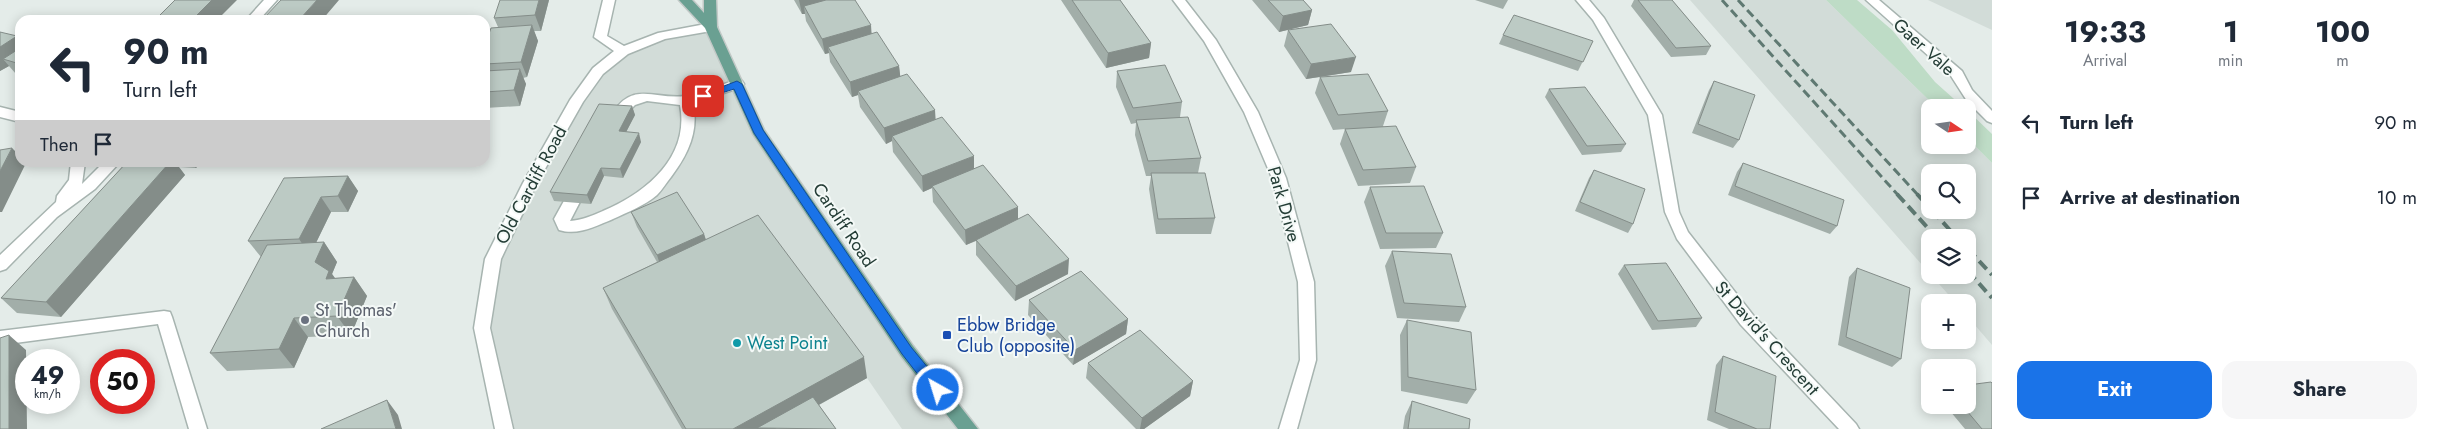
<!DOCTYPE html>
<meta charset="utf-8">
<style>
:root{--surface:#fff;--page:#f6f6f7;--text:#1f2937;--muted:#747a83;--accent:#1a73e8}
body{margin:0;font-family:Jost,sans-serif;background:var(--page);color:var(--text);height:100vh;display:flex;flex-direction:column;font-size:19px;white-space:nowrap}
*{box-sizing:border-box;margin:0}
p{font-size:16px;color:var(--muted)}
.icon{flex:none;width:28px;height:28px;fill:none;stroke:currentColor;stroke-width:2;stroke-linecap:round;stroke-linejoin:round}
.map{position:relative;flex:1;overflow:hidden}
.details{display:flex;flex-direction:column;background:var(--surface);width:450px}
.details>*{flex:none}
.guide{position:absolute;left:15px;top:15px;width:475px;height:152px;border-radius:15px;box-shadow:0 2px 12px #0003;background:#fff;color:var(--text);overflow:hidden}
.needle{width:32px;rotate:103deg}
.buttons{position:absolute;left:1921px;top:99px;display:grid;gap:10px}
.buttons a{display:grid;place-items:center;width:55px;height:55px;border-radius:10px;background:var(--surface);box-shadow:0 2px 12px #0003;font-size:25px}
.speed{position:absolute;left:15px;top:349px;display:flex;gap:10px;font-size:25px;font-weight:700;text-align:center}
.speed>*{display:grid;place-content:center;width:65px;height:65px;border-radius:50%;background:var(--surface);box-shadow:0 2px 12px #0003;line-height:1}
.speed small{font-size:12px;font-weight:400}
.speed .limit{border:8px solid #d22;background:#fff;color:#111}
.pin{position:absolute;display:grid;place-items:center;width:42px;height:42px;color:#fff;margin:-21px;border-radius:10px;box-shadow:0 2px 8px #0006}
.me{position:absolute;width:55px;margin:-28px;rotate:321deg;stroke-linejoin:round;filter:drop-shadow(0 0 4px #0008)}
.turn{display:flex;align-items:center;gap:18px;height:105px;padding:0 25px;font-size:22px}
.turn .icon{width:65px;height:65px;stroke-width:2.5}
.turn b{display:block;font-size:35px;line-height:42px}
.then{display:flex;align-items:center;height:48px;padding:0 25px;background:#0003;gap:10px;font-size:19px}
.eta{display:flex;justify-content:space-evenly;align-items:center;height:85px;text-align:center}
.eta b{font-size:30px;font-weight:700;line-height:35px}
.button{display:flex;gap:10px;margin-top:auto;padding:10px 25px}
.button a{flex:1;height:58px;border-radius:15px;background:var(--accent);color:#fff;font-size:20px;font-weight:700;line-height:58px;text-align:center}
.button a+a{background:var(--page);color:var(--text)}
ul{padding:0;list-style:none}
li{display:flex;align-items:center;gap:15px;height:75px;padding:0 25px}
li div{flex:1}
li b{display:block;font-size:19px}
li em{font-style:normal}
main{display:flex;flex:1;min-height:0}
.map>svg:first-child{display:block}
.built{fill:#d2dcd8;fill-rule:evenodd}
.green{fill:#bedcc6}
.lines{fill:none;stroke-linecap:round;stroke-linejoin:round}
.minor-casing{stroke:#a7b4b0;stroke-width:3}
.major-casing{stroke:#c2c9c7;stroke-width:3}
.minor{fill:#fff;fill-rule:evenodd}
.major{fill:#6aa092;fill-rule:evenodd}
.rail-far1{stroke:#5f7972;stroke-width:3;stroke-dasharray:9 4.5;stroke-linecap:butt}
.rail{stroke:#5f7972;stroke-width:4;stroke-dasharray:11 5.5;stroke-linecap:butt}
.wall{fill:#a2aea9}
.shaded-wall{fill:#848d89}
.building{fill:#bccac4;stroke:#848d89}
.route{fill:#1a73e8;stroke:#114b97}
.worship-dot{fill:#6b7280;stroke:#f4f9f7;stroke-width:2}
.transit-dot{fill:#1a4fb4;stroke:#f4f9f7;stroke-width:2}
.culture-dot{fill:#0f9aa8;stroke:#f4f9f7;stroke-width:2}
.labels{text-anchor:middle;stroke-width:4;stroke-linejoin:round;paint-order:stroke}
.street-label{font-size:18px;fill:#243d36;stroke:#f4f9f7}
.worship-label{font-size:18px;fill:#5b616d;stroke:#f4f9f7;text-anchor:start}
.transit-label{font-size:18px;fill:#164399;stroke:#f4f9f7;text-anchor:start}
.culture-label{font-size:18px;fill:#0d838f;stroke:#f4f9f7;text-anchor:start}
</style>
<main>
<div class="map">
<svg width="1992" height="429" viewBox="0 0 1992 429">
<rect width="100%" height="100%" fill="#e4ece9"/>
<path class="built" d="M1690,0H1826L1936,107L1930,108V145H1968V139L1992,163V345L1968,317V302H1955L1931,275H1968V238H1930V274ZM1930,172H1968V210H1930Z
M1928,0H1992V30Z
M711,27L758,131L907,351L978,429H902L867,378L775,429H504L482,328L493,259L577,100L623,51L662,36Z"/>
<path class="green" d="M1826,0H1857L1892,30L1935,82L1963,107H1936Z
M1968,111L1992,134V163L1968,139Z"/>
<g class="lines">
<defs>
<path id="minor" d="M264,0H277L259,20H246Z
M603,0H615L607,36L624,46L658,33L711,23L717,27L711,31L665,39L628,54L603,74L583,102L537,183L501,259L490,328L513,429H495L474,328L485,259L523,183L570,100L593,68L614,51L594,37Z
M1173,0H1185L1216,40L1258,112L1286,178L1314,282L1316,360L1297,429H1279L1300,360L1298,282L1272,178L1244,112L1204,41Z
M1576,0H1589L1604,18L1662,115L1679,212L1688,232L1753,315L1856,424L1859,429H1839L1741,325L1677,239L1665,212L1648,115L1593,20Z
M1866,0H1879L1962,71L1972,90L1992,111V123L1987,121L1967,101L1951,76Z
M737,80L742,81L744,84L742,87L693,103C699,132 688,154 671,177C666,183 662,190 657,195C644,206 628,212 613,219C596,226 578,236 559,230L554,219L612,114C633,80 655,100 685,96C702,95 720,84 737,80ZM647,101L680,105C690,157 646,193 603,211C592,216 582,220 570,221L625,115L635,105Z
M0,107L20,112V122L0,117Z
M71,162H85L82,184L104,162H120L95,189L57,217L6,269L0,271V255L56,202L57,196L69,180Z
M164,311L170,312L172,317L207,429H189L158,324L0,345V331Z"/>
<path id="major" d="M679,0H692L704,13V0H716L717,27L764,130L913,346L978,429H958L901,356L753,134L705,28Z"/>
</defs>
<use href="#minor" class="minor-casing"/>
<use href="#major" class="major-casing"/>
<use href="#minor" class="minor"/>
<use href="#major" class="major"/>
<path class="rail-far1" d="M1722,0L1898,195
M1738,0L1918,195"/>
<path class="rail" d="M1897,194L1937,238
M1917,194L1930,208
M1932,210L1957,238
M1968,249L1992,275
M1968,271L1992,298"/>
</g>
<path class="wall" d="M549,0L541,31H534L538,41L527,77L523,78L526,84L520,106L485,108V45L498,27L494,18Z
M794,0H855L872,34L899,66L900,76L935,110V120L974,168L1018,219L1068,274L1015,301L976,255V241L966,245L933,202L932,188L923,192L893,152L892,141L886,144L860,107L858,95L852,97L830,62L829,53L825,54L806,21L805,14H802Z
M1061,0H1120L1151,43L1149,58L1106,68Z
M1252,0H1303L1312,10L1308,25L1279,32Z
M1475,0H1508L1503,9Z
M1634,0H1672L1711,46L1706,55L1671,57L1631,6Z
M1288,30L1351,72L1320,77L1388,111L1383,126L1416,167L1410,183L1358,186L1340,144L1345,129L1333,130L1315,93L1320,77L1306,79L1284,46Z
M0,32L20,40V75L16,74L9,66L0,71Z
M1503,35L1593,41L1578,71L1499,44Z
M1117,71L1182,102L1180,117L1201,158L1198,173L1215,218L1211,234H1156L1149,189L1151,176H1146L1135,135L1136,123L1131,124L1116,87Z
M1714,81L1739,140L1733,148L1692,133L1709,90Z
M1549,89L1626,144L1621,152L1582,155L1545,97Z
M632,106L635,115L626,132L641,142L623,178L604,176L591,204L554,201L550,192Z
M127,162H201L196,168L179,167L185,175L61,317L17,313L1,298Z
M1743,163L1837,226L1830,234L1728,195L1737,172Z
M1594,170L1633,224L1628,233L1575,211L1589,178Z
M348,176L358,191L348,212H331L316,243L324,242L337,262L332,274L335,278L354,277L367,296L351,335L308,337L294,368L227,371L210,353L261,257L248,241Z
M1370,187L1443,233L1436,248L1380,249L1364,202Z
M631,212L704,234L706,240L867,378L819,405L836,429H682L612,309L603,288L657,262L637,227Z
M1392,251L1466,307L1459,322L1397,318L1385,266Z
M1624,265L1702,318L1696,327L1652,330L1618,274Z
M1857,268L1901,359L1892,367L1838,345L1849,277Z
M1029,300L1128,319L1126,334L1073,365L1028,315Z
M1407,320L1476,390L1467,404L1401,391L1400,335Z
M1723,356L1770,429H1729L1707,420L1716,365Z
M1088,363L1193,381L1190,396L1144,429H1136L1086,378Z
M1412,401L1469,429H1403L1405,416Z
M1945,405H1968L1992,429H1965Z"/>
<path class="shaded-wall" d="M212,0H237L217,20H192Z
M317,0H339L322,20H299Z
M539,0H549L541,31L535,15Z
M799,0H848L804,6L805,14H802Z
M1312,10L1308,25L1279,32L1283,16Z
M532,25L538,41L527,77L521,62Z
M871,25L872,40L828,47L829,53L825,54L822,39Z
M17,36L20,40V58L3,59L9,66L0,71V47Z
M1151,43L1149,58L1106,68L1108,53Z
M1356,57L1351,72L1306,79L1311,64Z
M899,66L901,82L858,91V95L852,97L850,82Z
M520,69L526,84L520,106L514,90Z
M632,106L635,115L622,140L619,131Z
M935,110L936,125L892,136V141L886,144L884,128Z
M639,133L641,142L623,178L620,169Z
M12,148L20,156V162H26V163L2,212H0V171Z
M974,156V171L932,186V188L923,192L922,176Z
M170,162H175L185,175L61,317L46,302Z
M191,162H201L196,168Z
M397,162H405L399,166Z
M601,168L604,176L591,204L587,195Z
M348,176L358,191L348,212L338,196Z
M321,197L331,212L310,255L299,239Z
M1018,207V222L966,245L965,230Z
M704,234L709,250L662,271L657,255Z
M324,242L337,262L332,274L343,290L326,279L315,262Z
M1069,259L1068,274L1015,301L1016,286Z
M354,277L367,296L351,335L337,316Z
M294,318L308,337L294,368L279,349Z
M1128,319L1126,334L1073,365L1075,350Z
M9,335L26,350L27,429H9Z
M864,357L867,378L775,429H733Z
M1193,381L1190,396L1144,429H1140L1142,418Z
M387,400L398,415L402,429H396Z"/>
<path class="building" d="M175,0H212L192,20H155Z
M281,0H317L299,20H262Z
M500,0H539L535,15L494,18Z
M826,0H855L871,25L822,39L804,6Z
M1072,0H1120L1151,43L1108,53Z
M1268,0H1303L1312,10L1283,16Z
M1638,0H1672L1711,46L1676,48Z
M1514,15L1593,41L1583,62L1503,35Z
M1331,24L1356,57L1311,64L1288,30Z
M532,25L521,62L485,64V45L491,28Z
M0,32L17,36L0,47Z
M877,32L899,66L850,82L828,47Z
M20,48V64L3,59Z
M1165,65L1182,102L1133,108L1117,71Z
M520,69L514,90L485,92V71Z
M907,74L935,110L884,128L858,91Z
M1368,74L1388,111L1338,115L1320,77Z
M1714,81L1755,95L1739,140L1698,124Z
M1585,87L1626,144L1587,146L1549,89Z
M599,104L632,106L619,131L639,133L620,169L601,168L587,195L550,192Z
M942,117L974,156L922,176L892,136Z
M1188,117L1201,158L1148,161L1136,120Z
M1396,126L1416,167L1363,170L1345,129Z
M12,148L0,171V150Z
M127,162H170L46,302L1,298Z
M1743,163L1844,200L1837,226L1735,186Z
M983,165L1018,207L965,230L932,186Z
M1594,170L1645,189L1633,224L1580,202Z
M1151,173H1205L1215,218L1158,219Z
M348,176L338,196L321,197L299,239L248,241L284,178Z
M1424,186L1443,233H1386L1370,187Z
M677,192L704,234L657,255L631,212Z
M1028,214L1069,259L1016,286L976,240Z
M758,215L864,357L733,429H686L603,288Z
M324,242L315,262L329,271L326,279L354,277L337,316L294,318L279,349L210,353L267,245Z
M1392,251L1451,254L1466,307L1404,303Z
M1666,263L1702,318L1658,321L1624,265Z
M1857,268L1910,288L1901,359L1846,337Z
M1081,271L1128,319L1075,350L1029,300Z
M1407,320L1471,332L1476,390L1408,377Z
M1140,330L1193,381L1142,418L1088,363Z
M9,335V429H0V338Z
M1723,356L1776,376L1770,429H1757L1715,412Z
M1991,382L1992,383V429H1982L1962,405H1968V385Z
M813,397L836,429L757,428Z
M387,400L396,429H321Z
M1412,401L1470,419L1469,429H1408Z"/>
<path class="route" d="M737,81L742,84L763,130L911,347L943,386L944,390L943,394H933L902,354L754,133L734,89L703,99L698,96Z"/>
<circle class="worship-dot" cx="305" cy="320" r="5"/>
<rect class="transit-dot" x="942" y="330" width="10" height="10" rx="2.5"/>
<circle class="culture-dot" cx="737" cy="343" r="5"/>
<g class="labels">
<g class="street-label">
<text transform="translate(1924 47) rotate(42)" y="6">Gaer Vale</text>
<text transform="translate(531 185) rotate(-62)" y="6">Old Cardiff Road</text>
<text transform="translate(1284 204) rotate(74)" y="6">Park Drive</text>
<text transform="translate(844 225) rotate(56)" y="6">Cardiff Road</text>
<text transform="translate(1767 338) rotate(48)" y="6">St David's Crescent</text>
</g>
<g class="worship-label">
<text x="315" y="316">St Thomas'<tspan x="315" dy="21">Church</tspan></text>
</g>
<g class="transit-label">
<text x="957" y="331">Ebbw Bridge<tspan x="957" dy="21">Club (opposite)</tspan></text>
</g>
<g class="culture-label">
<text x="747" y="349">West Point</text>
</g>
</g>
</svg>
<div class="buttons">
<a><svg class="needle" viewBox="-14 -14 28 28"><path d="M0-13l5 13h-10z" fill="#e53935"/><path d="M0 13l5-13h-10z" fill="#747a83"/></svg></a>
<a><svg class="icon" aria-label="search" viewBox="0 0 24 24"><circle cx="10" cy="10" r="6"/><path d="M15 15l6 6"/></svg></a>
<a><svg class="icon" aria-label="layers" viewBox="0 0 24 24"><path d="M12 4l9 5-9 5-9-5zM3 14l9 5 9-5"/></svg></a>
<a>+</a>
<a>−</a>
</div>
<div class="speed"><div>49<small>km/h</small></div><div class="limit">50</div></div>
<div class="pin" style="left:703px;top:96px;background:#d93025"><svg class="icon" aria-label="arrive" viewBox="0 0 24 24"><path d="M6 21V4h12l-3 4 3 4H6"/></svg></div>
<svg class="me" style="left:938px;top:390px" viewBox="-20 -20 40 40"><circle r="17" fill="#1a73e8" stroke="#fff" stroke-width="3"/><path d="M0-11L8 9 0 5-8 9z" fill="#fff"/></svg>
<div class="guide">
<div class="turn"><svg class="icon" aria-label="left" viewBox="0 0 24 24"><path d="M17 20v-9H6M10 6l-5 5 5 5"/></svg><div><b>90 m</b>Turn left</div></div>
<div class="then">Then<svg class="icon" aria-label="arrive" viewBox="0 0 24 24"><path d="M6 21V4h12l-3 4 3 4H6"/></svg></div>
</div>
</div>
<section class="details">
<div class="eta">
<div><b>19:33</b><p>Arrival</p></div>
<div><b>1</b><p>min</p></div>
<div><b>100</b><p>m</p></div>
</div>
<ul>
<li><svg class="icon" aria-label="left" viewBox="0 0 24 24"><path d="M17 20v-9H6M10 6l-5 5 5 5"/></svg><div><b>Turn left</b></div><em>90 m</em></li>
<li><svg class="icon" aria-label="arrive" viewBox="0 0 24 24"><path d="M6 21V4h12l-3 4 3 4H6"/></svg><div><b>Arrive at destination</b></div><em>10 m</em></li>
</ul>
<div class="button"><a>Exit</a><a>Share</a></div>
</section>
</main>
